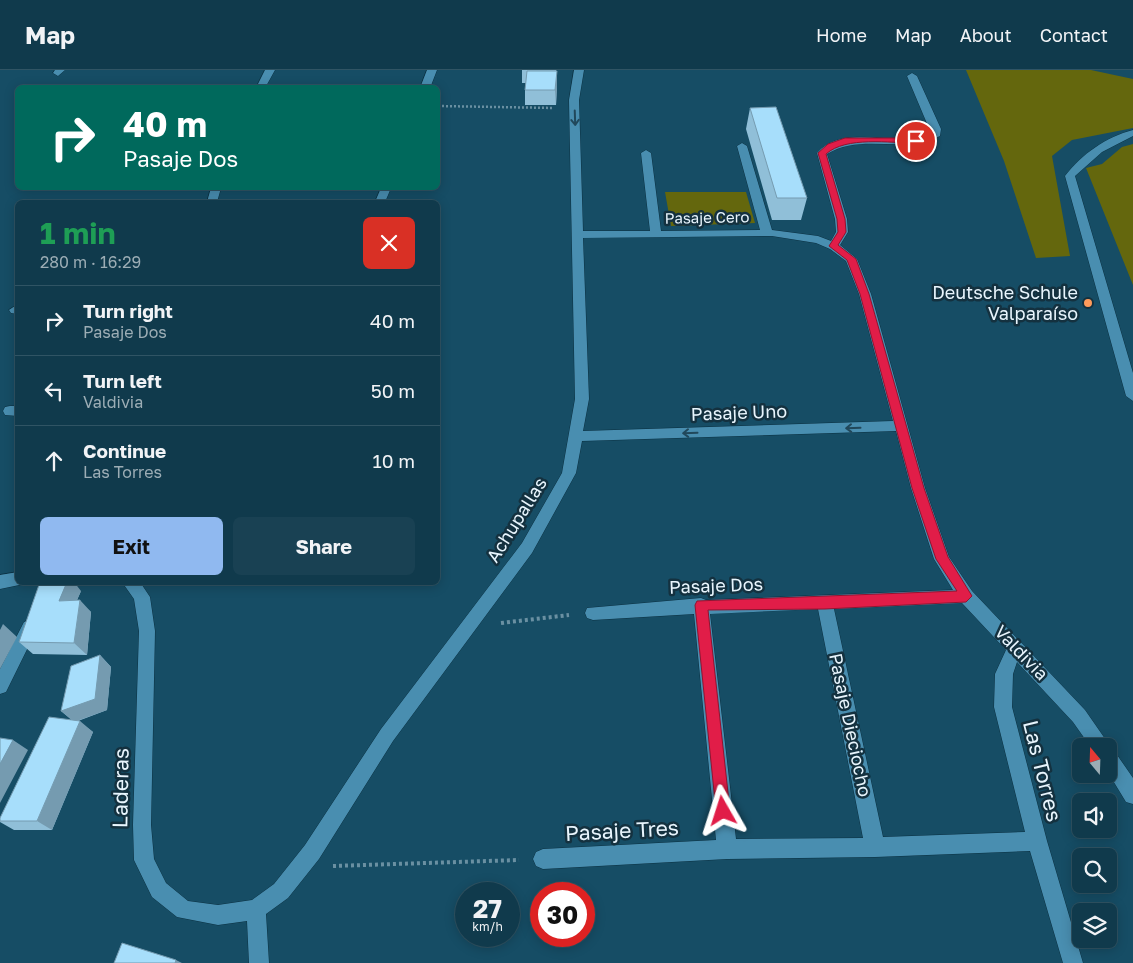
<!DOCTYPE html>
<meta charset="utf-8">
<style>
:root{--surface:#103a4c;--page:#194153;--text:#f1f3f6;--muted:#9cadb5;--line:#305464;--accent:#90b9f0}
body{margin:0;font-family:"Golos Text",sans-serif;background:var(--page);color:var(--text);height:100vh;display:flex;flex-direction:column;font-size:19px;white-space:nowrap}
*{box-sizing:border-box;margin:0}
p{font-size:16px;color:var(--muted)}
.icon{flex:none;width:28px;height:28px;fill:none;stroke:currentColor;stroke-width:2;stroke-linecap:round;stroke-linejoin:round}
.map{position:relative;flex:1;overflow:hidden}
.drawer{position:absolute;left:15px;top:130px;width:425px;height:385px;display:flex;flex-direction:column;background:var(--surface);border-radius:8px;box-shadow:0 2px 12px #0003,0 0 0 1px var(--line)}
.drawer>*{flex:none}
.guide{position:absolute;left:15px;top:15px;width:425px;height:105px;border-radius:8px;box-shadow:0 2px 12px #0003,0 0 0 1px var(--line);background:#00695c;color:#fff;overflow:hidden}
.needle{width:32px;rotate:341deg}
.controls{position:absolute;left:1072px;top:668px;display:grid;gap:10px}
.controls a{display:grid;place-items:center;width:45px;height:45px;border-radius:8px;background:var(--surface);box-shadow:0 2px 12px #0003,0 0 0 1px var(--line);font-size:25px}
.speed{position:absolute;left:455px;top:812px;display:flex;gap:10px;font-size:25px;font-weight:700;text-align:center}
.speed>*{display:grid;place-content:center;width:65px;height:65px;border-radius:50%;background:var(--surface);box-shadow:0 2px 12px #0003,0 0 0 1px var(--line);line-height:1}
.speed small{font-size:12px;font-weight:400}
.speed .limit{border:8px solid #d22;background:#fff;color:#111}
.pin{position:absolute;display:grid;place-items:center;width:42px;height:42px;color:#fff;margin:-21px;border:2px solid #fff;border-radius:50%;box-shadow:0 1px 5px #0007}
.me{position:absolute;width:55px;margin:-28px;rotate:354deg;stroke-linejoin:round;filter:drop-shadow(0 0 4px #0008)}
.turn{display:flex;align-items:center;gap:18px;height:105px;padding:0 25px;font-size:22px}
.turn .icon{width:65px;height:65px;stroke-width:2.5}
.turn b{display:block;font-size:35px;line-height:42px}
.round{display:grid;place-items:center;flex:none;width:52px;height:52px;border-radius:8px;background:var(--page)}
.overview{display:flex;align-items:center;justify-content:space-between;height:85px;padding:0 25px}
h1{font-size:30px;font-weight:700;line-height:38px;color:#1e9e55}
.primary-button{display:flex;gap:10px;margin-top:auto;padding:10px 25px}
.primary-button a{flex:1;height:58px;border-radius:8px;background:var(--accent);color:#111;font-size:20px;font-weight:700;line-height:58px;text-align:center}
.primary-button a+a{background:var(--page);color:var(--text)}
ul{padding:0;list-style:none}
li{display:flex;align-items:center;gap:15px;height:70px;padding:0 25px;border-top:1px solid var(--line)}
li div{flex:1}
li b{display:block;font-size:19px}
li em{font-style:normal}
header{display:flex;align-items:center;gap:30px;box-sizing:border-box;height:70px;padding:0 25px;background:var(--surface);border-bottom:1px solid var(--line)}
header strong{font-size:24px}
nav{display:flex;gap:28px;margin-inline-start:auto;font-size:18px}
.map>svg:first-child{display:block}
.green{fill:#64670d}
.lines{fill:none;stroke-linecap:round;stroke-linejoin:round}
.minor-casing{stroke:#0b3142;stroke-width:1}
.path-far1{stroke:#6a90a2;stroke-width:2.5;stroke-dasharray:2 2;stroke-linecap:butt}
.path{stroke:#6a90a2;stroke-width:4;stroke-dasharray:3 3;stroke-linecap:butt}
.minor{fill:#498eb0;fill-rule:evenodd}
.wall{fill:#90bfd8}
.shaded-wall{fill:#759bb0}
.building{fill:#a7defb;stroke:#759bb0}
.oneway{stroke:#21485b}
.route{fill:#e11d48;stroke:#92132f}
.poi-dot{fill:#ff9b5b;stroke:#14313f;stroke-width:2}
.labels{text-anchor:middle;stroke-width:5;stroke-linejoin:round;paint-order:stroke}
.far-street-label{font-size:15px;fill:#e8f5fd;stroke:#14313f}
.poi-label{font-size:18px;fill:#e8f5fd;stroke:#14313f;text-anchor:end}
.street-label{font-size:18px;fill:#e8f5fd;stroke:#14313f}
.near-street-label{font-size:21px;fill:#e8f5fd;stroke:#14313f}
</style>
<header>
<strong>Map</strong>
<nav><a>Home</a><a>Map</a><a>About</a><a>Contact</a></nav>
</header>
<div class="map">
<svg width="1133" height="893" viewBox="0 0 1133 893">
<rect width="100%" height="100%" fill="#164d65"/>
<path class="green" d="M966,0H1091L1133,9V58L1072,70L1052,86L1070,186L1036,188L1004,91Z
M1133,74V215L1086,98L1102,94L1122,77Z
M665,122H746L755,153L671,156Z"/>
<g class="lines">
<defs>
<path id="minor" d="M55,0H65L58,6L53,3Z
M265,0H275L265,18H256Z
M427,0H437L430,18H420Z
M574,0H584L579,30L583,161H650L641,83L646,80L651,83L661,161L760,160L737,76L742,73L747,76L772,160L818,166L831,171L836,162L835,149L817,83C846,51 897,81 931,63L907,6L912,3L917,6L941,59L940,66C904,85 862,62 827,84L847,149L848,162L840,175L857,189L871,224L925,418L949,487L972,521L1085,640L1110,676L1109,679V676H1090L1073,652L1017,592L1013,604L1012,637L1047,771L1083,893H1063L1030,781L875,787L727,789L543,799L536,796L533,789L536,782L543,779L716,770L694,544L593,550L587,548L585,543L587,538L701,528L706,530L953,520L934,489L911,418L896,361L582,371L576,403L532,483L393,671L319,789L288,828L266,844L269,893H249L247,851L218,855L177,847L152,827L134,790L133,755L139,561L134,529L122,512H140L150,527L155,561L151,755L154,789L166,813L188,831L218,835L252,830L274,814L305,775L381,659L522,473L562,403L575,329L569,30ZM772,166L816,173L830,179L846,191L859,224L893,351L583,361L589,329L583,168ZM962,533L1006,580L995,604L994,637L1025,762L883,767L834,539ZM818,539L863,768L736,769L710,544Z
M1133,60V66L1102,82L1075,106L1133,303V331L1126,326L1065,106C1082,84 1106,67 1133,60Z
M211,118H221L217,132H207Z
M381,118H391L385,132H375Z
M15,236H18V244L11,243L9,240Z
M10,336H18V346L5,345L3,341L5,337Z
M18,502V512L24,514L0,519V505Z
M30,550L36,552L38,557L6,622L0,624V599L24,552Z
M1109,679L1115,682L1133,708V734L1126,732L1109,704Z"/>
</defs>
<use href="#minor" class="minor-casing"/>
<path class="path-far1" d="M438,36L554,38"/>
<path class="path" d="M501,553L569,545
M333,796L519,790"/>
<use href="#minor" class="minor"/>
</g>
<path class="wall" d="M522,0H556L557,16L556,35H525V20L526,13H522Z
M750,38L807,128L801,150H772L746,59Z
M81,521L77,530L91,542L87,585L33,584L19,572Z
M100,585L111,597L107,640L78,651L93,662L52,760H14L0,752V748L72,650L61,641Z"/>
<path class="shaded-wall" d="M557,1V16L556,35L555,20Z
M67,512H74L81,521L71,544L59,531Z
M80,530L91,542L87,585L74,573Z
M3,554L17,567L0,599V560Z
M100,585L111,597L107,640L74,652L61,641Z
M80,651L93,662L52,760L37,751Z
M13,670L28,680L0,733V694Z
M176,890L182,893H175Z"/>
<path class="building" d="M527,1H557L555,20H525Z
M776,37L807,128H777L750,38Z
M40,512H67L59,531L80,530L74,573L19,572Z
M100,585L95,629L61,641L71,596Z
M49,647L80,651L37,751H0V748Z
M0,668L13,670L0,694Z
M122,873L176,890L175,893H114Z"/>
<defs><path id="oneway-shaft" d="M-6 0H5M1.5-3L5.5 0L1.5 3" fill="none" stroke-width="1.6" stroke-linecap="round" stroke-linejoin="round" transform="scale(1.25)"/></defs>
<g class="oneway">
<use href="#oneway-shaft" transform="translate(575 48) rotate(88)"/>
<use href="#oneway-shaft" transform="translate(853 358) rotate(178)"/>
<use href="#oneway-shaft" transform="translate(690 363) rotate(178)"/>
</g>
<path class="route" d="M845,68H916L920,71L916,73C890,73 846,66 826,84L845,149L846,162L838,175L856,189L869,224L924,418L948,487L972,526L966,532L825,539L708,540L730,741L728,746L723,749L718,746L716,741L695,535L697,531L957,521L936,489L912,418L860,224L847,190L829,176L838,162L837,149L818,83L828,74Z"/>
<circle class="poi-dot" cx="1088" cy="233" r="5"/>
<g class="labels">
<g class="far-street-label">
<text transform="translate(707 148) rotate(-1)" y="5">Pasaje Cero</text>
</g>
<g class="poi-label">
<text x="1078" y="229">Deutsche Schule<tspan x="1078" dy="21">Valparaíso</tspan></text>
</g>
<g class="street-label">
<text transform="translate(739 343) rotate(-2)" y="6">Pasaje Uno</text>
<text transform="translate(517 450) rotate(-58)" y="6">Achupallas</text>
<text transform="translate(716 516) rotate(-2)" y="6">Pasaje Dos</text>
<text transform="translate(1021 583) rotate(46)" y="6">Valdivia</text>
<text transform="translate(850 655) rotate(78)" y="6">Pasaje Dieciocho</text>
</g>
<g class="near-street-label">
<text transform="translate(1042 701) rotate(76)" y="7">Las Torres</text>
<text transform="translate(121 718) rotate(-89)" y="7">Laderas</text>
<text transform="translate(622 761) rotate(-3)" y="7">Pasaje Tres</text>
</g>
</g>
</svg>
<div class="controls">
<a><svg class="needle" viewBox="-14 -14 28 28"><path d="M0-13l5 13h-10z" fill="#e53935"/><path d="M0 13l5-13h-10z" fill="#9cadb5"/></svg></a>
<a><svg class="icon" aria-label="sound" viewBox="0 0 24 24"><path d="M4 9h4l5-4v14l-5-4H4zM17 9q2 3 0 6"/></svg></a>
<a><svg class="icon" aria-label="search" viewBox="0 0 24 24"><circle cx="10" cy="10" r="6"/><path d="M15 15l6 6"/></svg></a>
<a><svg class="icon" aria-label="layers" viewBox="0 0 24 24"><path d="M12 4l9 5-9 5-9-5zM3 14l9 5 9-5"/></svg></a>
</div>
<div class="speed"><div>27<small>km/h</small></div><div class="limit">30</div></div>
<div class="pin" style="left:916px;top:71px;background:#d93025"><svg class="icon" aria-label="arrive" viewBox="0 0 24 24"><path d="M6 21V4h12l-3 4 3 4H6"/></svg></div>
<svg class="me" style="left:723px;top:741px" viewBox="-20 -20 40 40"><path d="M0-17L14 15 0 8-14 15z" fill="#e11d48" stroke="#fff" stroke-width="4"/></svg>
<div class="guide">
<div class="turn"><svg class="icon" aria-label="right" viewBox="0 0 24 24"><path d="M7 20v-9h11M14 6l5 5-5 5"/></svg><div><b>40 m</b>Pasaje Dos</div></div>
</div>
<section class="drawer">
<div class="overview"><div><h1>1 min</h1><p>280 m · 16:29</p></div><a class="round" style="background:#d93025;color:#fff"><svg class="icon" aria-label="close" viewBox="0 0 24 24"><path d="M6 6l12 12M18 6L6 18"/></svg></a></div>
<ul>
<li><svg class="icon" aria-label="right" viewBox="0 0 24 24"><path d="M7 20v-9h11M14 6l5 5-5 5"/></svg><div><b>Turn right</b><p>Pasaje Dos</p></div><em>40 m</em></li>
<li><svg class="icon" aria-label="left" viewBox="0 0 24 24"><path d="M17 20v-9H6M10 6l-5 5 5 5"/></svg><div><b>Turn left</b><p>Valdivia</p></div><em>50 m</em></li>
<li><svg class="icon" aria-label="ahead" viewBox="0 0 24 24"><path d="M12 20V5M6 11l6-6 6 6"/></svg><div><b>Continue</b><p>Las Torres</p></div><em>10 m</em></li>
</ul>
<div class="primary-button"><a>Exit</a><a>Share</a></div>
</section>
</div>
